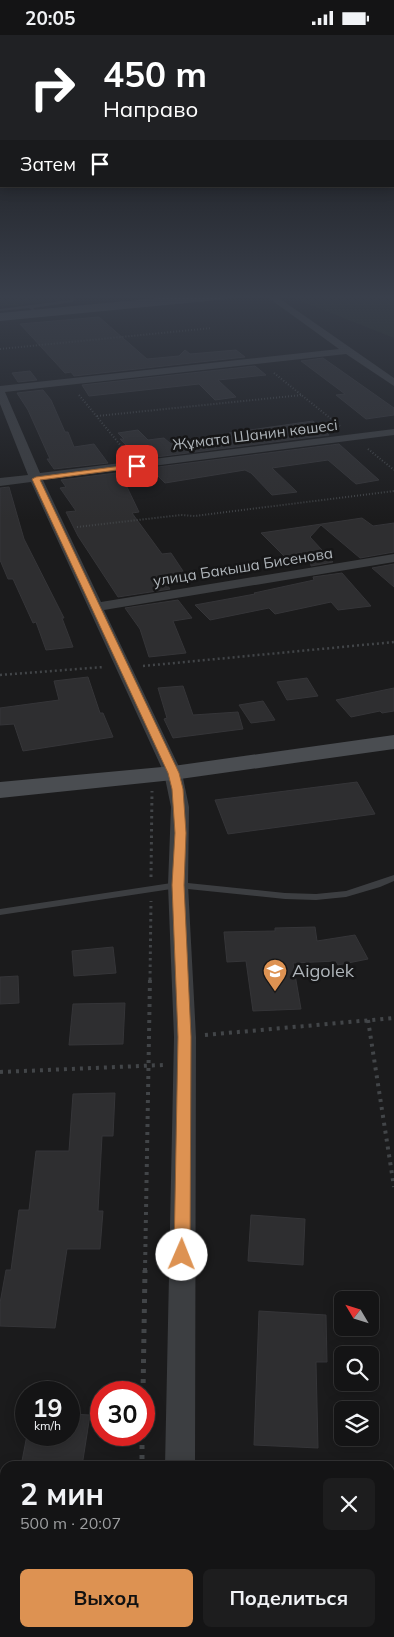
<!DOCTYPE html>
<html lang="ru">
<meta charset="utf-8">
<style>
:root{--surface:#141415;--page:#1d1d1e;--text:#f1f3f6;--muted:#9d9ea0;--line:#333334;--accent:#dd9252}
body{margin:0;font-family:Mulish,sans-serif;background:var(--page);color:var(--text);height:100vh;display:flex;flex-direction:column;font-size:19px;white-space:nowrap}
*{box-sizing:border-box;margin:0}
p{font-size:16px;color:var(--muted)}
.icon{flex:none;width:28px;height:28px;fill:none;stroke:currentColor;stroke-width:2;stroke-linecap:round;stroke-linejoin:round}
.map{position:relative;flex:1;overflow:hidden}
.sheet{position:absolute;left:0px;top:1426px;width:395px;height:176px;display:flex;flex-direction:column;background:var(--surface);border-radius:15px 15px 0 0;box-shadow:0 2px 12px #0003,0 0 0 1px var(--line)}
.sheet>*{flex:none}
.guide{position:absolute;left:0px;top:0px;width:395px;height:152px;box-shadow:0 2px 12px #0003,0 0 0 1px var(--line);background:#202124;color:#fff;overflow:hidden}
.needle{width:32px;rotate:308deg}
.controls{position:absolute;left:334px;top:1256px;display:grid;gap:10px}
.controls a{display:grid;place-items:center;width:45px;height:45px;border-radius:8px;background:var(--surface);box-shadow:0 2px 12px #0003,0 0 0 1px var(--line);font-size:25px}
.speed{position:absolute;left:15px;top:1346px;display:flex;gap:10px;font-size:25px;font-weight:700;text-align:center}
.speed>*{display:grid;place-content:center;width:65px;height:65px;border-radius:50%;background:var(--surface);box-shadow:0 2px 12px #0003,0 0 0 1px var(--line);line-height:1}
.speed small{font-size:12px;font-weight:400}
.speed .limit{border:8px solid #d22;background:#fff;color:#111}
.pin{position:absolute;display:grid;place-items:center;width:42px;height:42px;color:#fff;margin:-21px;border-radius:10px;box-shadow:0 2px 8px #0006}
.me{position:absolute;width:55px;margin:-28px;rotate:1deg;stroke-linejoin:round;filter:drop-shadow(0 0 4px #0008)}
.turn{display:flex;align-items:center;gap:18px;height:105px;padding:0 20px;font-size:22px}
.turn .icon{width:65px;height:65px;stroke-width:2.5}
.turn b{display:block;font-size:35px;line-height:42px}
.then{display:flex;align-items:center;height:48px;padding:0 20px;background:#0003;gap:10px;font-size:19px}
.round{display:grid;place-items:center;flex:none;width:52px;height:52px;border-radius:8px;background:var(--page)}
.overview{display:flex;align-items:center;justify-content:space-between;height:85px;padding:0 20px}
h1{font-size:30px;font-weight:700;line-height:38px}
.action{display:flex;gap:10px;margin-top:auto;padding:10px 20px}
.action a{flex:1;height:58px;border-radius:8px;background:var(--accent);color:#111;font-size:20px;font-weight:700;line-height:58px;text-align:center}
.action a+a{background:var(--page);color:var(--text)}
.status{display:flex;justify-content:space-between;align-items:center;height:35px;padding:0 25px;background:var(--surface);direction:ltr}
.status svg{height:14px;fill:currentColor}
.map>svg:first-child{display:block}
.green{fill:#212721}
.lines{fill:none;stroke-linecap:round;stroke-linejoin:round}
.stream{stroke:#323c3f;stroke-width:3}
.building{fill:#2e2e30;stroke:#353538}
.path-far4{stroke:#424548;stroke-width:2;stroke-dasharray:1 2;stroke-linecap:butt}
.path-far3{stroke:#424548;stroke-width:2.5;stroke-dasharray:2 3;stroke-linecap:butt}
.path-far2{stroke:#424548;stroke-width:3;stroke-dasharray:2.5 4;stroke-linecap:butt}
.path-far1{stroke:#424548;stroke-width:4;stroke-dasharray:3 5;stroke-linecap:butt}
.path{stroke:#424548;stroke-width:5;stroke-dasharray:4 6;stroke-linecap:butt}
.lane{fill:#3c3e41;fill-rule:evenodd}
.street{fill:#3c3e41;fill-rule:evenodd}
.secondary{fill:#4a4d51;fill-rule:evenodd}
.route{fill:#dd9252;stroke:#905f35}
.labels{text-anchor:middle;stroke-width:5;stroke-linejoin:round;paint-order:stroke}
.far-street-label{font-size:15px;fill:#afb5ba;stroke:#161617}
.poi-label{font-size:18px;fill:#afb5ba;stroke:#161617;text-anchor:start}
</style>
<div class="status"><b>20:05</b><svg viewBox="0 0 49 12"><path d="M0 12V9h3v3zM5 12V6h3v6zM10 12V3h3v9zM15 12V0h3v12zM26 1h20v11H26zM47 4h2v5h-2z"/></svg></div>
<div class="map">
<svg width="394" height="1602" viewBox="0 0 394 1602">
<rect width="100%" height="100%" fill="#1b1b1c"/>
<path class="green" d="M0,261H62L66,265L0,272Z
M288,261H394V303Z"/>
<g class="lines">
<path class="stream" d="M213,264L242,261"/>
</g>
<path class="building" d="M99,282L147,324L179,321L185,315L190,319L236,315L245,322L74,341L71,337L65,338L20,289Z
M323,323L394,373V380L366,384L336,360L345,359L301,326Z
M255,331L266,340L218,345L236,362L215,365L199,349L89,361L82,350Z
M30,336L37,345L18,347L12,338Z
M43,355L51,365L65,397H68L74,412L94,409L108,428L54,434L47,424H50L28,375L17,358Z
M313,386L329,400L140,424L120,404H124L118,398L138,395L148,405L164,403L171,409L232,400L229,398Z
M339,409L379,445L356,449L328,425L272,433L297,457L272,460L251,438L245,435L165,448L150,433Z
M116,438L127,452L139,477L132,478L162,519L171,518L185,539L162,543L170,554L118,562L78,501L66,477L76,476L60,453L66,452L61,445Z
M9,452L24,504L64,583H62L73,612L46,615L36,587L33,588L13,544H8L0,525V453Z
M362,483L373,491L394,488V517L360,523L321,490L310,502L333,527L311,531L309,518L285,522L261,498Z
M394,529V552L372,533Z
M342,538L371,571L338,575L331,567L275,579L269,573L210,585L195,570L255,559L254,558L314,545L313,542Z
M178,565L192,583L173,586L186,618L149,622L140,594L125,573Z
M88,642L100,678H103L113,702L23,716L14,689L0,690V673L59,665L54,646Z
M307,643L318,661L287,665L277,647Z
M183,651L193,680L238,677L243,694L173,703L164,684L167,683L158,653Z
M394,653V676L382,678L380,676L351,682L336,665Z
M263,666L275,685L251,688L239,670Z
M357,747L375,779L228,799L215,765Z
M315,892L317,906L355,900L368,924L338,930L336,926L293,928L301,974L253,976L246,926L227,927L224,897L275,896V893Z
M113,912L116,938L74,941L72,916Z
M18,941L19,968L0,969V942Z
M125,968L123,1009L69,1010L73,969Z
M115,1058L113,1101H102L98,1176H103L100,1214H67L55,1293L0,1291V1268L6,1235H11L19,1175H29L36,1116H69L73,1059Z
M251,1180L305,1184L303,1230L248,1226Z
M259,1276L326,1280L327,1327H316L318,1413L254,1410Z
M69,1379L90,1380L82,1431H21L27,1400H69Z"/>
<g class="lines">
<path class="path-far4" d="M0,314L212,293
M274,338L340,391
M79,360L126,417
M97,381L302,360
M368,414L394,435
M77,492L181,480L195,481L394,456"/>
<path class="path-far3" d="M143,631L394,607
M0,640L104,632"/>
<path class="path-far2" d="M151,842L152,756
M150,945L151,866"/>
<path class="path-far1" d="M368,985L394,1152
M205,1000L394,983
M0,1037L163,1030
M145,1236L150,943"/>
<path class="path" d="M143,1358L145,1235
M142,1400V1431
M138,1598V1602"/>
<path class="lane" d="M69,261L74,262L73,267L33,273L36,276L34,277L29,273L0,276V274L70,265L71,263Z
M394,840V846L380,852L346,862L316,865L285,864L178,853L0,880V874L178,847L285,858L316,859L346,856Z"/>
<path class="street" d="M266,261H276L394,343V351L346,319L5,357L40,438L394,394V400L43,445L101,567L394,519V527L104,575L182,738L189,772L188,850L196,1002L195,1431H165L174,1002L168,850L171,772L164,738L31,447L0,451V443L28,440L0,369V351L339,314Z
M161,1598H195V1602H161Z"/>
<path class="secondary" d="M179,261H224L218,265L0,286V278Z
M394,700V714L173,745L0,763V747L173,731Z"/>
</g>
<linearGradient id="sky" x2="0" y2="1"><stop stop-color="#0f0f0f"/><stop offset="0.54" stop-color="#393f4b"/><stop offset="1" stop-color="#393f4b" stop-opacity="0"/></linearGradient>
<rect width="394" height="485" fill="url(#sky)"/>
<path class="route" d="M137,429L141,431L140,432L40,445L179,738L183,754L186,798L184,850L191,1002L190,1220L188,1225L182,1227L176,1225L174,1220L178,1002L172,850L175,798L172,754L168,738L32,444L36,442Z"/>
<defs>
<symbol id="school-pin" viewBox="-11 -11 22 30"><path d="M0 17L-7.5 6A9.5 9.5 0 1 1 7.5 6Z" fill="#dd9252" stroke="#161617"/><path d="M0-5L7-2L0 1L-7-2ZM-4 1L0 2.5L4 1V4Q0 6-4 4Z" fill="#fff"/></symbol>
</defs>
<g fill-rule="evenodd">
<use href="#school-pin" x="261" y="922" width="28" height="38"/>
</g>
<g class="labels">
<g class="far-street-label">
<text transform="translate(255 400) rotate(-7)" y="5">Жұмата Шанин көшесі</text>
<text transform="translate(243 532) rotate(-9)" y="5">улица Бакыша Бисенова</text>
</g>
<g class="poi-label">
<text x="292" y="942">Aigolek</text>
</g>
</g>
</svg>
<div class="controls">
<a><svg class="needle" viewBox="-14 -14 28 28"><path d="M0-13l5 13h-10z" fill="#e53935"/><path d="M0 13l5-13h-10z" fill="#9d9ea0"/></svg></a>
<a><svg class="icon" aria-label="search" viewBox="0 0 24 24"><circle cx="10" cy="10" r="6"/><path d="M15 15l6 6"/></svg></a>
<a><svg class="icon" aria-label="layers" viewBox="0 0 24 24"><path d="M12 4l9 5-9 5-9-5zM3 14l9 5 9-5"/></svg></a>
</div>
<div class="speed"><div>19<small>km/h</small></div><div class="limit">30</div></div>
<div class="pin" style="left:137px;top:431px;background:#d93025"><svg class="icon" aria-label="arrive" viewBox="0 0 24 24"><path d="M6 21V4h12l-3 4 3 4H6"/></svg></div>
<svg class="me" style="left:182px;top:1220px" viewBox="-20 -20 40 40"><circle r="19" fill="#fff"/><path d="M0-13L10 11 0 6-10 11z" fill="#dd9252"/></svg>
<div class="guide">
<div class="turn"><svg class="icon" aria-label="right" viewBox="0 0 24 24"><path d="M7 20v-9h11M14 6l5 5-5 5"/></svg><div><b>450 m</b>Направо</div></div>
<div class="then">Затем<svg class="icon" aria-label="arrive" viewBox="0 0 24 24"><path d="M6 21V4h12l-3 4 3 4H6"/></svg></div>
</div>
<section class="sheet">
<div class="overview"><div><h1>2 мин</h1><p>500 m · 20:07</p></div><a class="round"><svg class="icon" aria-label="close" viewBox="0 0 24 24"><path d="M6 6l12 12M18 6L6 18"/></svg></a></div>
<div class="action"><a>Выход</a><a>Поделиться</a></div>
</section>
</div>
